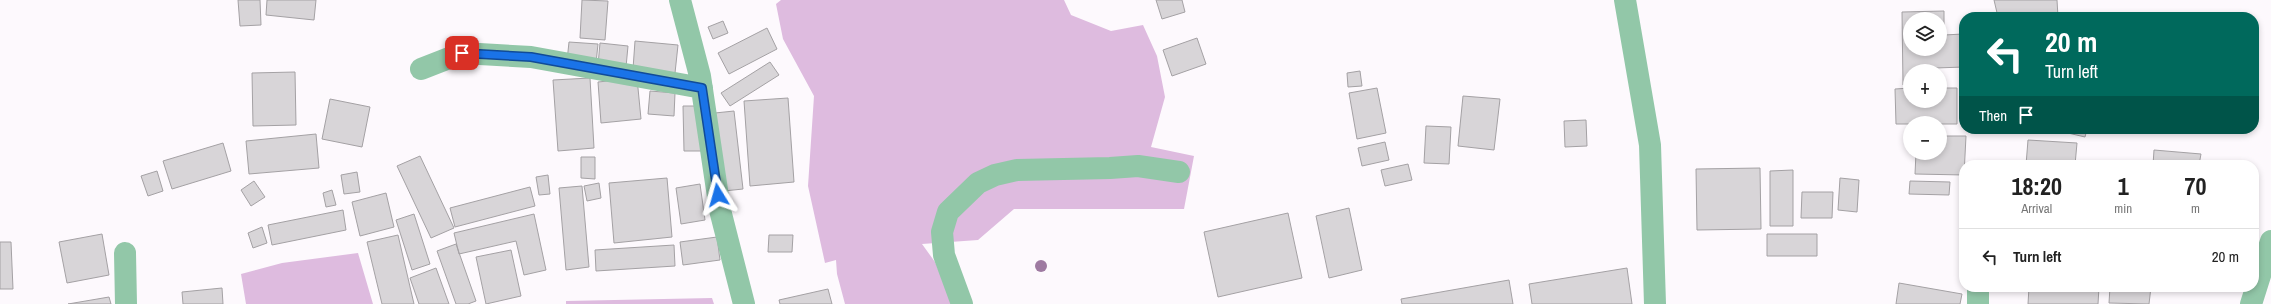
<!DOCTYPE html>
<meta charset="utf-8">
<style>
:root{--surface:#fff;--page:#f6f6f6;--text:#222;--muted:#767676;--line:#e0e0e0}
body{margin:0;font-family:"Archivo Narrow",sans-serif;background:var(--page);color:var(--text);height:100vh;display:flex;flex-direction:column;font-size:15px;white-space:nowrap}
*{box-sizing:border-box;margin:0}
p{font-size:13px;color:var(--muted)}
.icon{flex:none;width:22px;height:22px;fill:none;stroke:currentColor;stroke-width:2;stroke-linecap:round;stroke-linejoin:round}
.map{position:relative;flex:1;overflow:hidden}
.panel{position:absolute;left:1959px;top:160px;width:300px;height:132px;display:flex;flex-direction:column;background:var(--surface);border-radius:16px;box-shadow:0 2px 6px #0003}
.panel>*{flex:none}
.hud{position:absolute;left:1959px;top:12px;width:300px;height:122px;border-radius:16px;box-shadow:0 2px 6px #0003;background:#00695c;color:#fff;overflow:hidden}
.fabs{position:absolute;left:1903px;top:12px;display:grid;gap:8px}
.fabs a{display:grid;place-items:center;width:44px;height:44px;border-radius:50%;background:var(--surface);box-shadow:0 2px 6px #0003;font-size:20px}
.pin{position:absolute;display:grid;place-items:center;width:34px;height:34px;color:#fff;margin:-17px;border-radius:8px;box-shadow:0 2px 6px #0006}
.me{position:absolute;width:44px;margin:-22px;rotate:352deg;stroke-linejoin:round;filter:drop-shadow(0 0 3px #0008)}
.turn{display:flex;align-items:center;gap:14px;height:84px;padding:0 20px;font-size:18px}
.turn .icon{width:52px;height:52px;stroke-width:2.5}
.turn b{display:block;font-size:28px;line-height:34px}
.then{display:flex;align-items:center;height:38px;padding:0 20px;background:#0003;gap:8px;font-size:15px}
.eta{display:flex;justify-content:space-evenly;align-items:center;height:68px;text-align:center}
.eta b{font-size:24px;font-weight:800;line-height:28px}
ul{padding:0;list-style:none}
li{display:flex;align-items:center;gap:12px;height:56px;padding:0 20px;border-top:1px solid var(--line)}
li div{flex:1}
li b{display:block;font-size:15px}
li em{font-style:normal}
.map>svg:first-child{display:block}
.green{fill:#debbdf}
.building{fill:#d8d5d8;stroke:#a4a1a4;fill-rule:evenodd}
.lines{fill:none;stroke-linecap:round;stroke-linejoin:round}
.street{stroke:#92c7a8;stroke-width:22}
.tree{fill:#9e7aa1}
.route-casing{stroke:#114b97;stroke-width:10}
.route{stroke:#1a73e8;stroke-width:7}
</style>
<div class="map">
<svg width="2271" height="304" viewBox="0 0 2271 304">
<rect width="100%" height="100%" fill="#fdf9fd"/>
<path class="green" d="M781,0H1064L1071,15L1111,31L1143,25L1157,56L1165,97L1151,147L1194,156L1184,209H1014L978,240L922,244L935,262L953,304H845L837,274L836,260L825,263L808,186L814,96L783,39L776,4Z
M358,253L373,304H246L241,274L282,263Z
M712,298L714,304H566V301Z"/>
<path class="building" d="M238,0H260L261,25L240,26Z
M267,0H316L314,20L266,15Z
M582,0L608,1L605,40L580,38Z
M1156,0H1182L1185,12L1162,19Z
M1994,0H2057L2058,17H1998Z
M1944,11V35L1963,34L1964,67L1935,68L1936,71H1910V85H1903L1902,12ZM1910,19H1940V49H1910Z
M723,21L728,33L713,39L708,27Z
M767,28L777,49L729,74L718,53Z
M1197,38L1206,64L1172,76L1163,50Z
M635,41L678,45L675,73L633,69Z
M569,42L598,44L596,63L567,61Z
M600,43L628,46L626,67L598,65Z
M770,62L779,75L730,106L721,93Z
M1360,71L1362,86L1348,87L1347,73Z
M295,72L296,125L253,126L252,73Z
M590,78L594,148L558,151L553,80Z
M637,78L641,119L601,123L598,82Z
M1377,88L1386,133L1357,139L1349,93Z
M1910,88V101H1940V88H1957V124H1896L1895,89Z
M650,91L675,93L674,116L648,114Z
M1463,96L1500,99L1494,150L1458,146Z
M788,98L794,182L750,186L744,101Z
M330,99L370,107L362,147L322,139Z
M683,106H703L704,151H684Z
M734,111L743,189L724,191L715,113Z
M1586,120L1587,146L1565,147L1564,121Z
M1426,126L1451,127L1449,164L1424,163Z
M2051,129H2087L2085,137Z
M316,134L319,168L249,174L246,141Z
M1940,136H1966L1964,175L1915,174L1916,153H1940Z
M2028,140L2077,143L2075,165H2026Z
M1385,142L1389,160L1362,166L1358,148Z
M223,143L231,171L172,189L163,161Z
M2154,150L2201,154L2199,165H2153Z
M420,156L454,228L431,238L397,166Z
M581,157H595V179L581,178Z
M1408,164L1412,180L1385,186L1381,170Z
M1760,168L1761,229L1697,230L1696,169Z
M1793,170V226H1770V171Z
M157,171L163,191L148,196L141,176Z
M357,172L360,192L344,194L341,175Z
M548,175L550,194L539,195L536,177Z
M667,178L672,237L614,243L609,183Z
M1840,178L1859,180L1857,212L1838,210Z
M254,181L265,197L251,206L241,190Z
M1910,181L1950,182L1949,195L1909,194Z
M599,183L601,198L587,201L584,186Z
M700,184L705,220L681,224L676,188Z
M582,186L589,267L566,270L559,188Z
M530,187L535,206L455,227L450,208Z
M332,190L336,205L326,207L323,193Z
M1802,192H1833L1832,218H1801Z
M386,193L394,227L360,236L352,202Z
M1349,208L1362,270L1329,278L1316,216Z
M343,210L346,230L272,245L268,225Z
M1288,213L1302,278L1218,297L1204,232Z
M414,214L430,264L412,270L396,220Z
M534,214L546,270L524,275L516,241L459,254L454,233Z
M262,227L267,243L253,248L248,233Z
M102,234L109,275L67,283L59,242Z
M1767,234H1817V256H1767Z
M398,235L414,304H382L367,242Z
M769,235H793L792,252H768Z
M717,237L720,260L683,265L680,242Z
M0,242H11L13,289H0Z
M456,244L476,301L468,304H456L437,251Z
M674,245L675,266L596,271L595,250Z
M511,250L521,296L486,304L476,257Z
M436,268L449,304H419L410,278Z
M1627,268L1632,304H1532L1529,284Z
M1509,280L1513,304H1402L1401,299Z
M1899,283L1962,294L1960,304H1896Z
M2029,287H2099L2098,304H2028Z
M2110,287H2151L2149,304L2109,303Z
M222,288L223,304H183L182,292Z
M828,289L832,304H780L779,300Z
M109,297L111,304H68Z"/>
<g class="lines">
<path class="street" d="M680,0L700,76L720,210L744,304
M1625,0L1650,145L1655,304
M421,69L462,53L531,57L702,88
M125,253L126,304
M1978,287V304
M962,304L944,255L942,232L948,212L978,183L995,175L1017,170L1110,168L1138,166L1179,172
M2251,304L2271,241"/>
</g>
<circle class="tree" cx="1041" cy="266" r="6"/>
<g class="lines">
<defs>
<path id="route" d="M462,53L531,57L702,88L718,195"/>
</defs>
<use href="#route" class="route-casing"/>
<use href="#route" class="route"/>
</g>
</svg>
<div class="fabs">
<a><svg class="icon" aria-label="layers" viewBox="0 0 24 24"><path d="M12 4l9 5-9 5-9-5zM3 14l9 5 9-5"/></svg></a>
<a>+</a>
<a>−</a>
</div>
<div class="pin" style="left:462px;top:53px;background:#d93025"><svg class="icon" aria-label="arrive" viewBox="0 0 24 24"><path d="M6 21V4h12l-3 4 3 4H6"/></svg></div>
<svg class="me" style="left:718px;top:195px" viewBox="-20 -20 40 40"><path d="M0-17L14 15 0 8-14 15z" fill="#1a73e8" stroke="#fff" stroke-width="4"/></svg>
<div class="hud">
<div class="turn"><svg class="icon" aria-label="left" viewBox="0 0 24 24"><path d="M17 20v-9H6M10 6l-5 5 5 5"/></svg><div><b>20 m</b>Turn left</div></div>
<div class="then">Then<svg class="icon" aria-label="arrive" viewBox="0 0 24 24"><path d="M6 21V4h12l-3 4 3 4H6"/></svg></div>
</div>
<section class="panel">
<div class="eta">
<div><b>18:20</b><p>Arrival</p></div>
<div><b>1</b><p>min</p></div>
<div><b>70</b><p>m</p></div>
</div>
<ul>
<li><svg class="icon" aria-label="left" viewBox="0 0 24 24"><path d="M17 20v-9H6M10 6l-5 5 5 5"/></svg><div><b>Turn left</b></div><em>20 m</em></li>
</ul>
</section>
</div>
